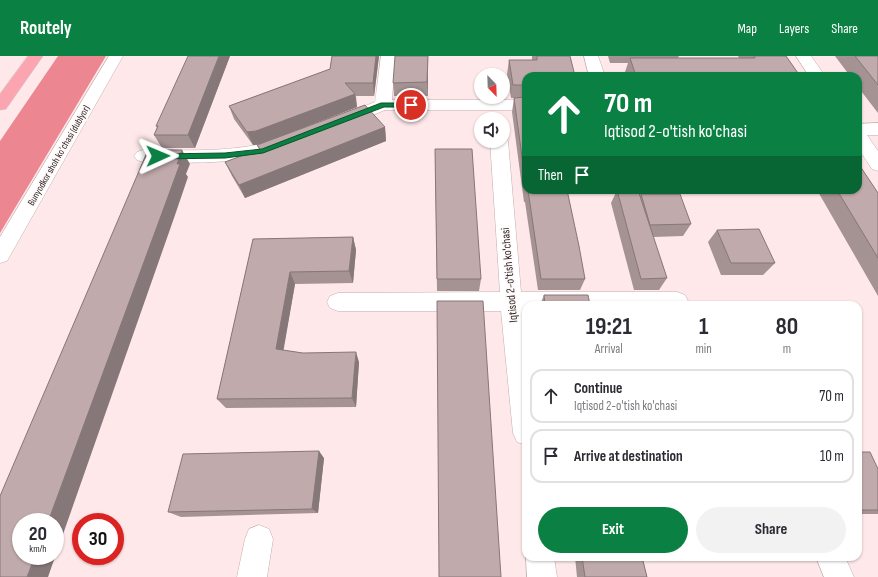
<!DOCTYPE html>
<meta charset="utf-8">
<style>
:root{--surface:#fff;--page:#f2f2f3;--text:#2b2b33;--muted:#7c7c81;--line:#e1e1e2;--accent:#0b8043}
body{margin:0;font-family:"Sofia Sans Condensed",sans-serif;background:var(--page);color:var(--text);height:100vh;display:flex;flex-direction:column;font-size:15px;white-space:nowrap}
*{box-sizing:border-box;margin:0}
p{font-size:13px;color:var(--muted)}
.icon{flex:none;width:22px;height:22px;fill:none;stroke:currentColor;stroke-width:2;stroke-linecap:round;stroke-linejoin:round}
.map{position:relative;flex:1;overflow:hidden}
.details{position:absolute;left:522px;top:245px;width:340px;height:260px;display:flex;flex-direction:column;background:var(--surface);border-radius:12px;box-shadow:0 1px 3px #0004}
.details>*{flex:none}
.top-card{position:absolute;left:522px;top:16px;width:340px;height:122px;border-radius:12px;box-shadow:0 1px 3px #0004;background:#0b8043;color:#fff;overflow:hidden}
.needle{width:26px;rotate:157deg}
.controls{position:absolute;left:474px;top:12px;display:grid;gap:8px}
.controls a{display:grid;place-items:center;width:36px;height:36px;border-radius:50%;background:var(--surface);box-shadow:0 1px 3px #0004;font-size:20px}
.speed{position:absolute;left:12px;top:457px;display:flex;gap:8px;font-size:20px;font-weight:700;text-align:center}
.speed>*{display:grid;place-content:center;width:52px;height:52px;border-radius:50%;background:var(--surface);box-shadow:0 1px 3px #0004;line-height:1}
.speed small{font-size:10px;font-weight:400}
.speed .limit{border:6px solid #d22;background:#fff;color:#111}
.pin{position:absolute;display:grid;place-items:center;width:34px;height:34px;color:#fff;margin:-17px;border:2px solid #fff;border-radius:50%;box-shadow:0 1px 4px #0007}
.me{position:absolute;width:44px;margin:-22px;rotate:89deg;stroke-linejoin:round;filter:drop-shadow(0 0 3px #0008)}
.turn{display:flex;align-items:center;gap:14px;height:84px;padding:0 16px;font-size:18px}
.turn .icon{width:52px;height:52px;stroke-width:2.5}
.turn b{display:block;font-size:28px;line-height:34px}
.then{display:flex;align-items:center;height:38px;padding:0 16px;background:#0003;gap:8px;font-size:15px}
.eta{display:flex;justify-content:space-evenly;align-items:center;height:68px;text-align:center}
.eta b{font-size:24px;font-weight:700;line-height:28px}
.button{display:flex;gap:8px;margin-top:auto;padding:8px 16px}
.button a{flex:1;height:46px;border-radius:24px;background:var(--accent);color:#fff;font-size:16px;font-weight:700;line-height:46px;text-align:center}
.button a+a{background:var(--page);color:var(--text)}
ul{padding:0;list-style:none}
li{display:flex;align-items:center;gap:12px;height:54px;margin:0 8px 6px;padding:0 8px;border:2px solid var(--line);border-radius:12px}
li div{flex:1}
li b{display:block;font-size:15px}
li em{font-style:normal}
header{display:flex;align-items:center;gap:24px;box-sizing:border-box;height:56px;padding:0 20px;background:var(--accent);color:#fff}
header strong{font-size:19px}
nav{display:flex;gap:22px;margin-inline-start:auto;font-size:14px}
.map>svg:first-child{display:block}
.forest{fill:#ec8690}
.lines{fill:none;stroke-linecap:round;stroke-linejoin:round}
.minor-casing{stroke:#c3aeaf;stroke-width:1}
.major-casing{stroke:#d2d0d0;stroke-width:1}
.minor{fill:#fff;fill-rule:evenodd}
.major{fill:#fba5b0;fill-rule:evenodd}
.wall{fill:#a59293}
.shaded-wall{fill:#867778}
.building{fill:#c0aaab;stroke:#867778}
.route{fill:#0b8043;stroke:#07532c}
.labels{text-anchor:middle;stroke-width:4;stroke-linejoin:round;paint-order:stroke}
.far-street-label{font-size:10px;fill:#312929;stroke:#fffafa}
.street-label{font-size:12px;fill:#312929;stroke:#fffafa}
</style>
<header>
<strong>Routely</strong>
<nav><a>Map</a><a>Layers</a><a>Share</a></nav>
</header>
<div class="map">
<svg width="878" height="521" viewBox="0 0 878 521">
<rect width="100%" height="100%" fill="#ffe8e9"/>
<path class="forest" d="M58,0H106L0,177V85Z"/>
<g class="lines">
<defs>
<path id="minor" d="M109,0H123L7,205L0,207V181Z
M381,0H395L392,44H526V54H385L349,69L343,70L337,69L335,65L337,61L375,46Z
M584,0H598L605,20H589Z
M796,0H811L825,20H809Z
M878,67V79H867L878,95V115L872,113L858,92V68Z
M503,80L508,85L521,236H677L685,239L688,245L686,249H526V255H523L526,279V389L517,386L513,377L501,255H338L330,252L327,246L330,240L338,237L500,236L490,85H503Z
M277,84L283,86L286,90L283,94C234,109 193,107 143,106L137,104L134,100L137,96L143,94C189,94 233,97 277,84Z
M259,469L269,473L273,483L267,521H237L245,483L249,473Z
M526,500L554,501L557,521H527Z
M816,501H845L854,521H824Z"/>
<path id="major" d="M28,0H43L6,53L0,54V38Z"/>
</defs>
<use href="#minor" class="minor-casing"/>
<use href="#major" class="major-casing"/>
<use href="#minor" class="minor"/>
<use href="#major" class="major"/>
</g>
<path class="wall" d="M230,0L195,92H162L154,79L157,72L156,70Z
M332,0H379L374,40H356L357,51L261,88L253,89L234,63L229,50L330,13Z
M428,0V40H394L393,27Z
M532,0H570L526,20V134H567L585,223L580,234H538L525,146H524L512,56L514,42H511L507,18L509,4H532Z
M608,0H679L678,2H739L738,0H786L800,20H626L625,16L628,7H610Z
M835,0H878V57L858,31V20H850Z
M385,71L386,85L245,142L232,120L225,106L259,93L257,89Z
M435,93L481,223L479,235H437Z
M617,134L640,139L641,138L691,168L683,180L653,181L667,222L659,234H634L611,147Z
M817,134H858L878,137V240Z
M717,174L775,207L763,219H721L708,186Z
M353,181L356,194L353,227L295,228L283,294L359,306L356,351L226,352L217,343L253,183Z
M544,239L590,249H540Z
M858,396L878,454V458H858Z
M324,402L318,457L181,461L168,456Z
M575,501H642L647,521H577Z"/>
<path class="shaded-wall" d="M219,0H230L195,92L188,79Z
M376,0H379L374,40L373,27Z
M428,0V40L427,26Z
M355,38L357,51L261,88L253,89L247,76Z
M385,71L386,85L245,142L239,129Z
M182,94L190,108L186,118L188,121L174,162L48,521H27L35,500H55V466H48Z
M353,181L356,194L353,227L349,215Z
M290,216L295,228L282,303L276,293Z
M356,296L359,306L356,351L352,342Z
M319,395L324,402L318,457L312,453Z"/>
<path class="building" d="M188,0H219L188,79H154L158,70H156Z
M332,0H376L373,27H345L355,38L256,75L247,76L229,50L330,13Z
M395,0H428L427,26L393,27Z
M537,0H570L575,20H526V29H513L509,4H537Z
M754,0H786L800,20H636L630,2H755Z
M855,0H878V29Z
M526,41V130L514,42Z
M365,49L385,71L239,129L225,106L260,93L257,89Z
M435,93H472L481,223H437Z
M148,94H182L177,108H180L165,149L48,466H21V500H35L27,521H0V440Z
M858,107L878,137V202L837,134H858Z
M528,134H567L579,190L585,223H541Z
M617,134H638L667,222L641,223Z
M641,138H680L691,168L650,169Z
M759,173L775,207H731L717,174Z
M353,181L349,215L290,216L276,293L303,297L356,296L352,342L217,343L253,183Z
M544,239H588L590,249H545Z
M437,245H483L501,521H439Z
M319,395L312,453L168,456L183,398Z
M858,396H870L878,413V454H858Z
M582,501H642L647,521H585Z"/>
<path class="route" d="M381,47H411L415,49L411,51H384L263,97L225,102L158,103L154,100L158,98L225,97L262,93Z"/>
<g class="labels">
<g class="far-street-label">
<text transform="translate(58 99) rotate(-60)" y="4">Bunyodkor shoh koʻchasi (dublyor)</text>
</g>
<g class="street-label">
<text transform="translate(509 219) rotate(-95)" y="4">Iqtisod 2-o'tish ko'chasi</text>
</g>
</g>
</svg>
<div class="controls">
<a><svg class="needle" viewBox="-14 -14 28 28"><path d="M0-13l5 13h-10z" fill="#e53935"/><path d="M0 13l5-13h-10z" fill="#7c7c81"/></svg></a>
<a><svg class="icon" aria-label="sound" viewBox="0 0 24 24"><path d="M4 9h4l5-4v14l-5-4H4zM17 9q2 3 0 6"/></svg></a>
</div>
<div class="speed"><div>20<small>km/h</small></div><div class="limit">30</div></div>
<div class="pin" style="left:411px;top:49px;background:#d93025"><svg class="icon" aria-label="arrive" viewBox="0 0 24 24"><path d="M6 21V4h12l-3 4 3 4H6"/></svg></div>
<svg class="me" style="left:158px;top:100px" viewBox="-20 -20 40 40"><path d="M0-17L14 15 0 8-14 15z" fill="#0b8043" stroke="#fff" stroke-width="4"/></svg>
<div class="top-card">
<div class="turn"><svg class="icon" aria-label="ahead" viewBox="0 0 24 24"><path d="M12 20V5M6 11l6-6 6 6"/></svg><div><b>70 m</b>Iqtisod 2-o'tish ko'chasi</div></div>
<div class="then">Then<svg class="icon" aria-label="arrive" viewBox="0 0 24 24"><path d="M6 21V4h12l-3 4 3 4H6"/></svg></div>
</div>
<section class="details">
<div class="eta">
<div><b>19:21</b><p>Arrival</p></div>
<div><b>1</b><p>min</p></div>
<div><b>80</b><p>m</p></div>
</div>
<ul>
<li><svg class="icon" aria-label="ahead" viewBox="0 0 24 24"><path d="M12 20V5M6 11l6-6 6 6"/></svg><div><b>Continue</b><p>Iqtisod 2-o'tish ko'chasi</p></div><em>70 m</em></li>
<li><svg class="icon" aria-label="arrive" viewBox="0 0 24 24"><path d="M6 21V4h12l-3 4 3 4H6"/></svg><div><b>Arrive at destination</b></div><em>10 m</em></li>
</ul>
<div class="button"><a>Exit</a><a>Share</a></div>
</section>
</div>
